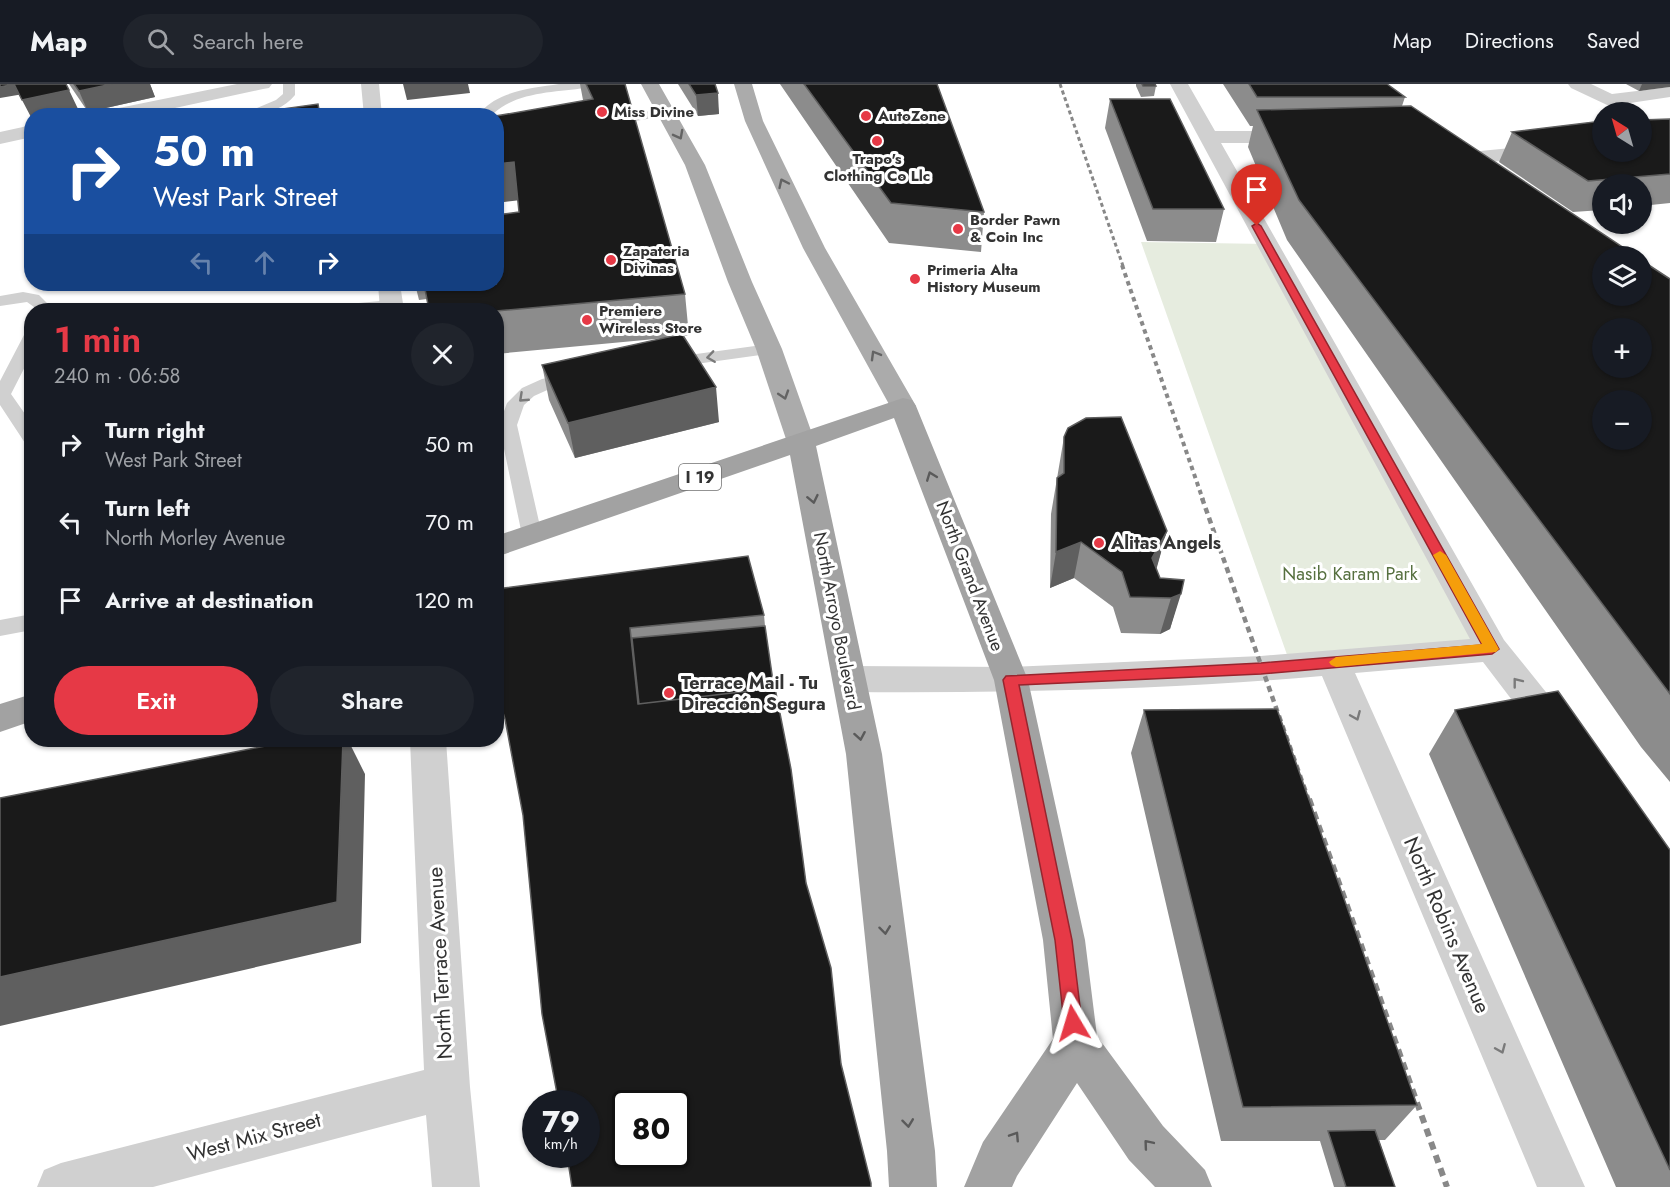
<!DOCTYPE html>
<meta charset="utf-8">
<style>
:root{--surface:#171b24;--page:#20242c;--text:#f1f3f6;--muted:#9ea1a6;--line:#363941;--accent:#e63946}
body{margin:0;font-family:Jost,sans-serif;background:var(--page);color:var(--text);height:100vh;display:flex;flex-direction:column;font-size:22px;white-space:nowrap}
*{box-sizing:border-box;margin:0}
p{font-size:20px;color:var(--muted)}
.icon{flex:none;width:33px;height:33px;fill:none;stroke:currentColor;stroke-width:2;stroke-linecap:round;stroke-linejoin:round}
.map{position:relative;flex:1;overflow:hidden}
.drawer{position:absolute;left:24px;top:219px;width:480px;height:444px;display:flex;flex-direction:column;background:var(--surface);border-radius:24px;box-shadow:0 2px 4px #0004}
.drawer>*{flex:none}
.banner{position:absolute;left:24px;top:24px;width:480px;height:183px;border-radius:24px;box-shadow:0 2px 4px #0004;background:#1a4fa0;color:#fff;overflow:hidden}
.needle{width:39px;rotate:323deg}
.tools{position:absolute;left:1592px;top:18px;display:grid;gap:12px}
.tools a{display:grid;place-items:center;width:60px;height:60px;border-radius:50%;background:var(--surface);box-shadow:0 2px 4px #0004;font-size:30px}
.speed{position:absolute;left:522px;top:1006px;display:flex;gap:12px;font-size:30px;font-weight:700;text-align:center}
.speed>*{display:grid;place-content:center;width:78px;height:78px;border-radius:50%;background:var(--surface);box-shadow:0 2px 4px #0004;line-height:1}
.speed small{font-size:15px;font-weight:400}
.speed .limit{border:3px solid #111;border-radius:9px;background:#fff;color:#111}
.pin{position:absolute;display:grid;place-items:center;width:51px;height:51px;color:#fff;margin:-62px -26px;border-radius:50% 50% 50% 0;rotate:-45deg;box-shadow:0 0 6px #0007}
.pin .icon{rotate:45deg}
.me{position:absolute;width:66px;margin:-33px;rotate:353deg;stroke-linejoin:round;filter:drop-shadow(0 0 4px #0008)}
.turn{display:flex;align-items:center;gap:21px;height:126px;padding:0 30px;font-size:27px}
.turn .icon{width:78px;height:78px;stroke-width:2.5}
.turn b{display:block;font-size:42px;line-height:51px}
.lanes{display:flex;align-items:center;height:57px;padding:0 30px;background:#0003;justify-content:center;gap:30px;direction:ltr}
.lanes .off{opacity:.35}
.round{display:grid;place-items:center;flex:none;width:63px;height:63px;border-radius:32px;background:var(--page)}
.headline{display:flex;align-items:center;justify-content:space-between;height:102px;padding:0 30px}
h1{font-size:36px;font-weight:600;line-height:45px;color:var(--accent)}
.cta{display:flex;gap:12px;margin-top:auto;padding:12px 30px}
.cta a{flex:1;height:69px;border-radius:36px;background:var(--accent);color:#fff;font-size:24px;font-weight:600;line-height:69px;text-align:center}
.cta a+a{background:var(--page);color:var(--text)}
ul{padding:0;list-style:none}
li{display:flex;align-items:center;gap:18px;height:78px;padding:0 30px}
li div{flex:1}
li b{display:block;font-size:22px}
li em{font-style:normal}
header{display:flex;align-items:center;gap:36px;box-sizing:border-box;height:84px;padding:0 30px;background:var(--surface);border-bottom:2px solid var(--line)}
header strong{font-size:28px}
nav{display:flex;gap:33px;margin-inline-start:auto;font-size:21px}
.search{width:420px;height:54px;background:var(--page);display:flex;align-items:center;gap:15px;box-sizing:border-box;padding:0 21px;border-radius:33px;color:var(--muted);font-size:22px}
.map>svg:first-child{display:block}
.green{fill:#e6ecdf}
.lines{fill:none;stroke-linecap:round;stroke-linejoin:round}
.service{fill:#d0d0d0;fill-rule:evenodd}
.minor{fill:#d0d0d0;fill-rule:evenodd}
.primary{fill:#ababab;fill-rule:evenodd}
.trunk{fill:#a2a2a2;fill-rule:evenodd}
.rail-far3{stroke:#888;stroke-width:3;stroke-dasharray:4 3;stroke-linecap:butt}
.rail-far2{stroke:#888;stroke-width:4;stroke-dasharray:4.5 4;stroke-linecap:butt}
.rail-far1{stroke:#888;stroke-width:4.5;stroke-dasharray:6 4.5;stroke-linecap:butt}
.rail{stroke:#888;stroke-width:6;stroke-dasharray:8 6;stroke-linecap:butt}
.wall{fill:#8c8c8c}
.shaded-wall{fill:#5f5f5f}
.building{fill:#1a1a1a;stroke:#5f5f5f;stroke-width:1.5;fill-rule:evenodd}
.oneway{stroke:#636363}
.oneway2{stroke:#7a7a7a}
.oneway3{stroke:#5a5a5a}
.route{fill:#e63946;stroke:#96252e;stroke-width:1.5}
.slow{fill:#f59e0b}
.poi-dot{fill:#e63946;stroke:#fff;stroke-width:2}
.labels{text-anchor:middle;stroke-width:6;stroke-linejoin:round;paint-order:stroke}
.far-poi-label{font-size:15px;font-weight:bold;fill:#333;stroke:#fff;text-anchor:start}
.shield{fill:#fff;stroke:#707070;stroke-width:1.5}
.shield-label{font-size:16px;font-weight:bold;fill:#333}
.poi-label{font-size:18px;font-weight:bold;fill:#333;stroke:#fff;text-anchor:start}
.park-label{font-size:18px;fill:#56703f;stroke:#fff}
.street-label{font-size:18px;fill:#333;stroke:#fff}
.near-street-label{font-size:21px;fill:#333;stroke:#fff}
</style>
<header>
<strong>Map</strong>
<div class="search"><svg class="icon" aria-label="search" viewBox="0 0 24 24"><circle cx="10" cy="10" r="6"/><path d="M15 15l6 6"/></svg>Search here</div>
<nav><a>Map</a><a>Directions</a><a>Saved</a></nav>
</header>
<div class="map">
<svg width="1670" height="1103" viewBox="0 0 1670 1103">
<rect width="100%" height="100%" fill="#fff"/>
<path class="green" d="M1141,158L1267,160L1492,565L1291,582Z"/>
<g class="lines">
<path class="service" d="M283,0H295V11C281,28 259,32 238,32L276,16L283,10Z
M559,0H591L585,4C556,8 517,8 494,29L495,32H482L481,28C498,7 533,4 559,0Z
M667,24L671,25L673,28L671,31L629,38L623,34L629,30Z
M23,208L39,211L50,222V226H34V223L27,218L0,222V212Z
M391,216L399,221L397,224L329,226L337,221Z
M32,246V269L11,310L32,340V361L25,359L0,321V297L24,251Z
M769,260L775,261L778,265L775,269L667,284L661,283L658,279L661,275L667,274Z
M575,288L581,289L584,293L581,297L554,303L534,312L524,321L517,341L542,451L539,456L532,458L525,456L522,451L499,341L507,319L522,304L542,295Z
M32,530V546L0,552V536Z"/>
<path class="minor" d="M237,0H272L269,4L263,5L138,32H100L102,28L109,26Z
M361,0H379L382,32H364Z
M1170,0H1188L1215,47H1295L1302,49L1305,53L1302,57L1295,59H1221L1504,556L1570,638L1575,648L1570,658L1557,662L1544,658L1483,578L1355,589L1585,1103H1537L1322,592C1165,606 1008,609 850,608L838,604L833,595L838,586L850,582L1011,583L1261,572L1470,555Z
M1568,0H1591L1612,10L1670,3V13L1630,19L1644,28L1641,32V28H1622L1571,4Z
M32,41V53L0,60V48Z
M1602,55V67L1460,81L1453,79L1450,75L1453,71L1460,69Z
M378,200H400L404,226H380Z
M410,656H446L470,1003L480,1103H432L426,1031L153,1103H37L44,1086L61,1079L424,986Z"/>
<path class="primary" d="M641,0H659L705,81L752,198L782,265L815,358L811,364L801,366L791,364L787,358L756,265L728,198L685,81Z
M734,0H752L763,37L825,164L916,322L912,328L903,330L894,328L890,322L803,164L745,37Z"/>
<path class="trunk" d="M903,314L912,316L916,322L1028,596L1085,856L1097,952L1163,1042L1205,1086L1212,1103H1155L1129,1076L1077,999L1017,1092L1012,1103H964L983,1058L1053,955L1043,856L994,596L894,334L816,362L882,670L935,1067L937,1103H889L887,1067L846,670L790,371L496,473V452Z
M32,610V637L0,648V620Z"/>
<path class="rail-far3" d="M1060,0L1123,182"/>
<path class="rail-far2" d="M1122,181L1203,416"/>
<path class="rail-far1" d="M1202,414L1309,717"/>
<path class="rail" d="M1309,715L1447,1103"/>
</g>
<path class="wall" d="M69,0H150L155,13L88,28Z
M580,0H625L685,210L689,252H684L719,338L575,374L549,316L542,281L666,254L496,270V226L427,215L419,216L415,200H496L519,128L583,16Z
M678,0H715L719,30L698,32Z
M780,0H937L984,128L981,168L889,159Z
M1136,0H1155L1156,2L1154,12L1141,13L1136,2Z
M1223,0H1387L1405,13L1402,22L1670,195V698L1641,663L1287,156L1248,63L1253,42H1250Z
M1626,0H1670L1639,7Z
M1110,15L1224,125L1216,158L1147,157L1105,44Z
M1670,35V119L1641,122V100H1602V126L1573,128L1499,78L1512,48Z
M1064,353L1167,447L1156,485L1160,494L1184,496L1170,545L1160,550L1121,549L1113,523L1074,494L1050,504L1051,430Z
M496,505L764,531L765,542L586,1071L523,731Z
M1144,626L1417,1021L1385,1056H1379L1395,1103H1334L1320,1057H1221L1131,669Z
M1455,626L1670,766V1103H1616L1429,670Z"/>
<path class="shaded-wall" d="M18,0L41,7L0,14V3Z
M112,0H150L155,13L88,28L79,7Z
M403,0H468L470,9L407,16Z
M1642,0H1670V3L1639,7Z
M69,6L79,27L57,32H32V35L22,16Z
M718,9L719,30L698,32L696,11Z
M514,78L521,116L496,119V80Z
M716,303L719,338L575,374L568,339Z
M1167,447L1157,483L1142,509L1152,474Z
M1081,458L1074,494L1050,504L1056,468Z
M1181,510L1170,545L1160,550L1171,514Z
M343,656H348L365,690L361,859L0,942V893Z"/>
<path class="building" d="M0,0H15L0,3Z
M14,0H66L69,6L22,16Z
M74,0H112L79,7Z
M586,0H625L685,210L496,227L429,226L424,200H496V131L519,128L514,78L496,80V32L593,15Z
M689,0H715L718,9L696,11Z
M804,0H937L984,128L891,119Z
M1142,0H1155L1156,2H1143Z
M1249,0H1387L1405,13H1257Z
M1110,15H1170L1224,125H1153Z
M318,20L320,32H247V30Z
M1411,22L1636,172H1602V212H1641V176L1670,195V610L1299,116L1257,26ZM1602,244H1641V284H1602ZM1602,316H1641V356H1602Z
M1670,35V90L1588,97L1512,48L1602,37V68H1641V36Z
M682,250L716,303L568,339L542,281Z
M1121,333L1167,447L1152,474L1160,494L1184,496L1181,510L1171,514L1130,513L1122,488L1081,458L1056,468L1057,394L1064,389V353L1068,344L1086,334Z
M748,472L764,531L630,544L638,620L775,604L791,685L806,799L831,884L841,980L871,1099V1103H572L567,1071H586V1020H559L542,930L523,731L505,635L496,607V505ZM626,1020H676V1071H626Z
M765,542L774,604L639,620L632,554Z
M1558,607L1670,766V1086L1455,626Z
M1277,625L1417,1021L1243,1023L1144,626Z
M296,656H343L337,818L0,893V714Z
M1375,1046L1395,1103H1346L1328,1047Z"/>
<defs><path id="oneway-chevron" d="M-2-3.5L2.5 0L-2 3.5" fill="none" stroke-width="1.6" stroke-linecap="round" stroke-linejoin="round" transform="scale(1.5)"/></defs>
<g class="oneway">
<use href="#oneway-chevron" transform="translate(679 51) rotate(62)"/>
<use href="#oneway-chevron" transform="translate(783 99) rotate(-115)"/>
<use href="#oneway-chevron" transform="translate(875 271) rotate(-120)"/>
<use href="#oneway-chevron" transform="translate(784 311) rotate(72)"/>
</g>
<g class="oneway2">
<use href="#oneway-chevron" transform="translate(711 273) rotate(172)"/>
<use href="#oneway-chevron" transform="translate(523 314) rotate(137)"/>
<use href="#oneway-chevron" transform="translate(1517 598) rotate(-128)"/>
<use href="#oneway-chevron" transform="translate(1356 632) rotate(67)"/>
<use href="#oneway-chevron" transform="translate(1501 965) rotate(67)"/>
</g>
<g class="oneway3">
<use href="#oneway-chevron" transform="translate(931 392) rotate(-111)"/>
<use href="#oneway-chevron" transform="translate(813 415) rotate(78)"/>
<use href="#oneway-chevron" transform="translate(860 652) rotate(80)"/>
<use href="#oneway-chevron" transform="translate(885 846) rotate(83)"/>
<use href="#oneway-chevron" transform="translate(908 1039) rotate(83)"/>
<use href="#oneway-chevron" transform="translate(1015 1052) rotate(-57)"/>
<use href="#oneway-chevron" transform="translate(1148 1060) rotate(-130)"/>
</g>
<path class="route" d="M1257,139L1261,142L1499,565L1492,570L1261,590L1019,601L1072,856L1082,939L1080,946L1073,948L1067,946L1064,939L1055,856L1003,596L1006,592L1261,579L1482,561L1252,142Z"/>
<path class="slow" d="M1440,467L1446,471L1499,565L1496,568L1336,583L1331,581L1329,578L1336,573L1482,560L1433,471Z"/>
<g class="poi-dot">
<circle cx="602" cy="28" r="6"/>
<circle cx="866" cy="32" r="6"/>
<circle cx="877" cy="57" r="6"/>
<circle cx="958" cy="145" r="6"/>
<circle cx="611" cy="176" r="6"/>
<circle cx="915" cy="195" r="6"/>
<circle cx="587" cy="236" r="6"/>
<circle cx="1099" cy="459" r="6"/>
<circle cx="669" cy="609" r="6"/>
</g>
<g class="labels">
<g class="far-poi-label">
<text x="614" y="33">Miss Divine</text>
<text x="878" y="37">AutoZone</text>
<text x="877" y="80" text-anchor="middle">Trapo's<tspan x="877" dy="17">Clothing Co Llc</tspan></text>
<text x="970" y="141">Border Pawn<tspan x="970" dy="17">&amp; Coin Inc</tspan></text>
<text x="623" y="172">Zapateria<tspan x="623" dy="17">Divinas</tspan></text>
<text x="927" y="191">Primeria Alta<tspan x="927" dy="17">History Museum</tspan></text>
<text x="599" y="232">Premiere<tspan x="599" dy="17">Wireless Store</tspan></text>
</g>
<rect class="shield" x="679" y="380" width="42" height="26" rx="4.5"/>
<g class="shield-label">
<text x="700" y="399">I 19</text>
</g>
<g class="poi-label">
<text x="1111" y="465">Alitas Angels</text>
<text x="681" y="605">Terrace Mail - Tu<tspan x="681" dy="21">Dirección Segura</tspan></text>
</g>
<g class="park-label">
<text x="1350" y="496">Nasib Karam Park</text>
</g>
<g class="street-label">
<text transform="translate(970 492) rotate(69)" y="6">North Grand Avenue</text>
<text transform="translate(837 537) rotate(79)" y="6">North Arroyo Boulevard</text>
</g>
<g class="near-street-label">
<text transform="translate(1447 841) rotate(67)" y="7">North Robins Avenue</text>
<text transform="translate(440 879) rotate(-93)" y="7">North Terrace Avenue</text>
<text transform="translate(254 1053) rotate(-15)" y="7">West Mix Street</text>
</g>
</g>
</svg>
<div class="tools">
<a><svg class="needle" viewBox="-14 -14 28 28"><path d="M0-13l5 13h-10z" fill="#e53935"/><path d="M0 13l5-13h-10z" fill="#9ea1a6"/></svg></a>
<a><svg class="icon" aria-label="sound" viewBox="0 0 24 24"><path d="M4 9h4l5-4v14l-5-4H4zM17 9q2 3 0 6"/></svg></a>
<a><svg class="icon" aria-label="layers" viewBox="0 0 24 24"><path d="M12 4l9 5-9 5-9-5zM3 14l9 5 9-5"/></svg></a>
<a>+</a>
<a>−</a>
</div>
<div class="speed"><div>79<small>km/h</small></div><div class="limit">80</div></div>
<div class="pin" style="left:1257px;top:142px;background:#d93025"><svg class="icon" aria-label="arrive" viewBox="0 0 24 24"><path d="M6 21V4h12l-3 4 3 4H6"/></svg></div>
<svg class="me" style="left:1073px;top:939px" viewBox="-20 -20 40 40"><path d="M0-17L14 15 0 8-14 15z" fill="#e63946" stroke="#fff" stroke-width="4"/></svg>
<div class="banner">
<div class="turn"><svg class="icon" aria-label="right" viewBox="0 0 24 24"><path d="M7 20v-9h11M14 6l5 5-5 5"/></svg><div><b>50 m</b>West Park Street</div></div>
<div class="lanes"><svg class="icon off" aria-label="left" viewBox="0 0 24 24"><path d="M17 20v-9H6M10 6l-5 5 5 5"/></svg><svg class="icon off" aria-label="ahead" viewBox="0 0 24 24"><path d="M12 20V5M6 11l6-6 6 6"/></svg><svg class="icon" aria-label="right" viewBox="0 0 24 24"><path d="M7 20v-9h11M14 6l5 5-5 5"/></svg></div>
</div>
<section class="drawer">
<div class="headline"><div><h1>1 min</h1><p>240 m · 06:58</p></div><a class="round"><svg class="icon" aria-label="close" viewBox="0 0 24 24"><path d="M6 6l12 12M18 6L6 18"/></svg></a></div>
<ul>
<li><svg class="icon" aria-label="right" viewBox="0 0 24 24"><path d="M7 20v-9h11M14 6l5 5-5 5"/></svg><div><b>Turn right</b><p>West Park Street</p></div><em>50 m</em></li>
<li><svg class="icon" aria-label="left" viewBox="0 0 24 24"><path d="M17 20v-9H6M10 6l-5 5 5 5"/></svg><div><b>Turn left</b><p>North Morley Avenue</p></div><em>70 m</em></li>
<li><svg class="icon" aria-label="arrive" viewBox="0 0 24 24"><path d="M6 21V4h12l-3 4 3 4H6"/></svg><div><b>Arrive at destination</b></div><em>120 m</em></li>
</ul>
<div class="cta"><a>Exit</a><a>Share</a></div>
</section>
</div>
